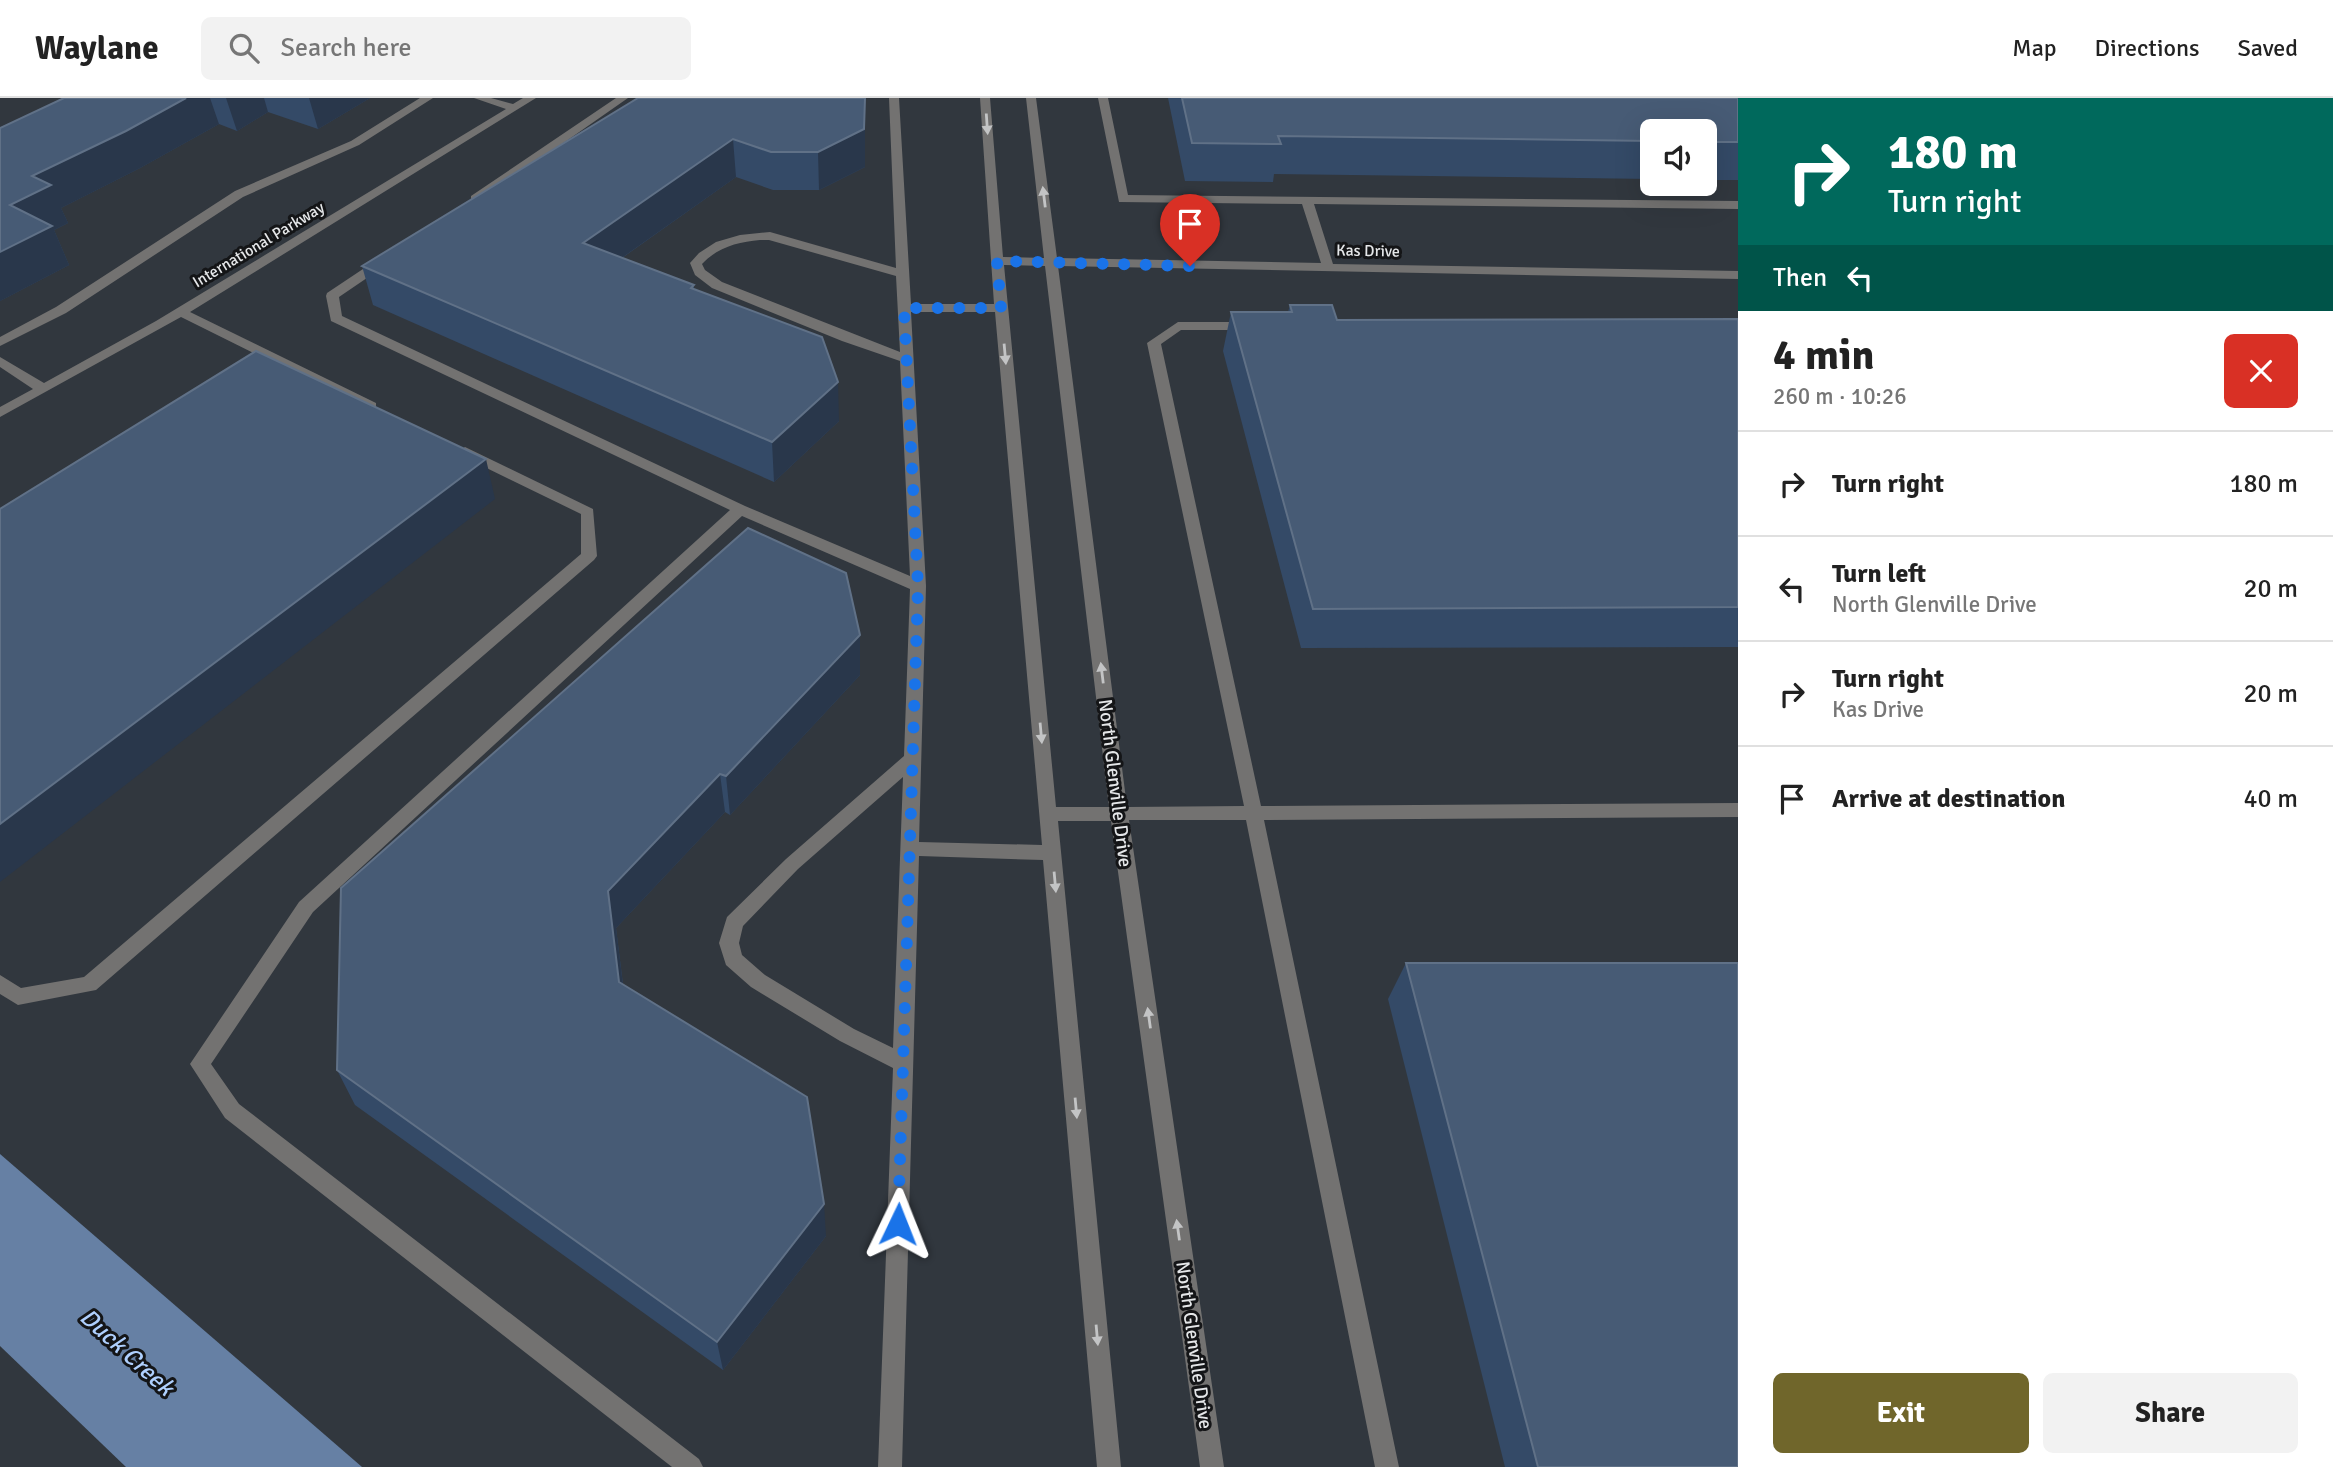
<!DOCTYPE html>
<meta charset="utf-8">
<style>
:root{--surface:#fff;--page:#f2f2f2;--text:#222;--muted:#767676;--line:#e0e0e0;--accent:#70662b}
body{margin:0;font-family:Signika,sans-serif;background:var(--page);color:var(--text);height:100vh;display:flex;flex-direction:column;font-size:26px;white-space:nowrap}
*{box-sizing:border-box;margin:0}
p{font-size:23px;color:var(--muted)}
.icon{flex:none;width:38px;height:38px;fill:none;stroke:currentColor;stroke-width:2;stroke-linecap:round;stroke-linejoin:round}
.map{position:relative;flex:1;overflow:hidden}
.sheet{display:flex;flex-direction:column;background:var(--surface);width:595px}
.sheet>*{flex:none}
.guide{background:#00695c;color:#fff;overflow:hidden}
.controls{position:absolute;left:1640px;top:21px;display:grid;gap:14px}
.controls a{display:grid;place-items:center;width:77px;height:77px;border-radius:10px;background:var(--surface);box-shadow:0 7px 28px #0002;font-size:35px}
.pin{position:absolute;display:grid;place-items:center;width:60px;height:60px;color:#fff;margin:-72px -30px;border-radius:50% 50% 50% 0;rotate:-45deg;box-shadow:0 0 7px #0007}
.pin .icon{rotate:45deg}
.me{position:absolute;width:77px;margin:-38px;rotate:2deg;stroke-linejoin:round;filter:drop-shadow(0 0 5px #0008)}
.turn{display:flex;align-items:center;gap:24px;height:147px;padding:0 35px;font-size:32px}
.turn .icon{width:91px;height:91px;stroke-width:2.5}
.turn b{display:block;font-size:49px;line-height:60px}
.then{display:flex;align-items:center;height:66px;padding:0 35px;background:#0003;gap:14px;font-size:26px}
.round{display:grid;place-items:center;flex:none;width:74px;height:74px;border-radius:10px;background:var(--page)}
.overview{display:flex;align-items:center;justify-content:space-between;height:119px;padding:0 35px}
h1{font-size:42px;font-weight:800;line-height:52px}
.button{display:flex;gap:14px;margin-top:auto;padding:14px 35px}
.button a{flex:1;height:80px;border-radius:10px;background:var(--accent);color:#fff;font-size:28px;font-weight:800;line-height:80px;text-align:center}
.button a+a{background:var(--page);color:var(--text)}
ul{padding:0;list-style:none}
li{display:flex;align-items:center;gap:21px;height:105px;padding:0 35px;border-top:2px solid var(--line)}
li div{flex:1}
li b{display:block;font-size:26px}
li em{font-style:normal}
header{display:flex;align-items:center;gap:42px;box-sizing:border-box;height:98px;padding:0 35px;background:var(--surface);border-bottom:2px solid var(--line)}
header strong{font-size:33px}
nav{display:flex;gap:38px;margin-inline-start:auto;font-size:24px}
.search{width:490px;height:63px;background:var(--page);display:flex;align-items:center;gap:18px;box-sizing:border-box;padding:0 24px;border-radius:10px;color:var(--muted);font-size:26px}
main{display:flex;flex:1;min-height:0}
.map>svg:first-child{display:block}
.built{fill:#31373e;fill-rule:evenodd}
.water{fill:#6680a4}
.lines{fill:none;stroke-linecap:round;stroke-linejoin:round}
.minor{fill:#737271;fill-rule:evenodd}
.wall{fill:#344a67}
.shaded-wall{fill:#29374b}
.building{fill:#475b75;stroke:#607187;stroke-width:2}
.oneway{fill:#c3c4c5}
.route{stroke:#1a73e8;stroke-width:12;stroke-dasharray:0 21.6}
.labels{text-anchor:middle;stroke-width:6;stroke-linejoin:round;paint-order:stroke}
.far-street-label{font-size:16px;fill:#e5e7e9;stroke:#141517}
.street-label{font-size:19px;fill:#e5e7e9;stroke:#141517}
.near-water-label{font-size:24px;font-style:italic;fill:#afd0fe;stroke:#141517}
</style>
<header>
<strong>Waylane</strong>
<div class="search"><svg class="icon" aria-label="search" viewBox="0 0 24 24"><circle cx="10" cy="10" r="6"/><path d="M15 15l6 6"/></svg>Search here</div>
<nav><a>Map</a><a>Directions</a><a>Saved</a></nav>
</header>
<main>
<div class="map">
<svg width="1738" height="1369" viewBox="0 0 1738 1369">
<rect width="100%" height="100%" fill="#2b2d30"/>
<path class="built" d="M0,0H1738V1369H0ZM1652,33H1704V86H1652Z"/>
<path class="water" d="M0,1056L362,1369H126L0,1248Z"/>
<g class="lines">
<path class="minor" d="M420,0H433L359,47L243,99L66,215L0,248V239L56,209L235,93L351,43Z
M474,0H491L513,6L523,0H536L190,214L376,305V311H366L181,219L0,319V309L33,291L0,269V259L44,285L156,223L506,11Z
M616,0H628L479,104H471V98Z
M889,0H899L911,206H994L980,0H990L1003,159L1044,160L1026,0H1036L1057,160L1321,165L1302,106L1119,104L1098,0H1108L1128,97L1738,103V111L1314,106L1333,166L1738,173V181L1058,168L1127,709L1244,708L1147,245L1178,224H1250L1257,228L1250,232H1181L1161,246L1261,708L1738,705V719L1264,722L1399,1369H1375L1246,722H1129L1224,1369H1200L1111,723H1058L1121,1369H1097L1043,762L919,758L902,1369H878L893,970L840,943L751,889L726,867L719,845L727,819L786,761L904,658L910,491L742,418L313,814L211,966L239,1006L699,1361L703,1369H672L225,1020L190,966L299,804L730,412L331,223L326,198L327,195L378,161H386V167L339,199L342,218L745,408L910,478L900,263L842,243L712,190L695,177L690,165L699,155L716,144L740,137L770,134L896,170ZM760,142H769L896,178L900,254L722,184L705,172L702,166C718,149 738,144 760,142ZM1004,167L1045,168L1109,709H1056ZM911,214H995L1042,747L919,744L926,488ZM903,679L893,950L854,931L765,877L742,857L739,845L743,828L798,771Z
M465,349L593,411L597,458L594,462L96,892L18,907L0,896V877L21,890L84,879L581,456V416L460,357L458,354Z"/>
</g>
<path class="wall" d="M64,0H370L318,31L268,14L237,33L219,26L140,70L61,110L68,125L54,132L69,167L0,203Z
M638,0L865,69L819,92H773L736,79L622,160L694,187V191L839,323L774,384L373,207L362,168Z
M1168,0H1738V82H1704V33H1652V81L1274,76L1273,84L1185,83Z
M1290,207L1337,222L1738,221V549L1301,550L1223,253L1231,214H1288Z
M860,537V577L730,717L725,714L616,830L623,886L826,1138L723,1272L355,1007L337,972Z
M1406,865L1738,1369H1505L1388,901Z"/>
<path class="shaded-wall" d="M186,0H210L219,26L140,70L61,110L68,125L54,132L69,167L0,203V154L10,107L32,78Z
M226,0H264L268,14L237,33Z
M309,0H370L318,31Z
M865,0V69L819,92L818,54Z
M733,41L736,79L589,183L583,145Z
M838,284L839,323L774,384L772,344Z
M486,361L495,401L0,784V726Z
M860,537V577L730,717L726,678Z
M720,676L725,714L616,830L627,920L619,884L608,793Z
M824,1106L826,1138L723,1272L717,1244Z"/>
<path class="building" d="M64,0H186L126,33L32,78L51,87L10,107L52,128L0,154V30Z
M638,0H865L864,31L818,54H771L733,41L583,145L694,187L691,190L822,239L838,284L772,344L362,168Z
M1182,0H1738V44H1704V33H1652V43L1278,38L1281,46L1192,45Z
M1290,207H1332L1337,222L1738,221V509L1313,511L1231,214H1292Z
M256,253L486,361L0,726V411Z
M748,430L846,475L860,537L726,678L720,676L608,793L619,884L807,999L824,1106L717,1244L337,972L341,790Z
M1406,865H1738V1369H1538Z"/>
<defs><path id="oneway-solid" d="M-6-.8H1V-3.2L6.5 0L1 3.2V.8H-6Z" transform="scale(1.75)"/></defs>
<g class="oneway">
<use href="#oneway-solid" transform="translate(987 26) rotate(86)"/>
<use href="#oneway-solid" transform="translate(1044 99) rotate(-97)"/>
<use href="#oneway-solid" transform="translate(1005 256) rotate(85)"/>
<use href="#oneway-solid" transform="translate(1102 575) rotate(-97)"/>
<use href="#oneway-solid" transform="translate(1041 635) rotate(85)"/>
<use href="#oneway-solid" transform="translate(1055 784) rotate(85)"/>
<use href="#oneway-solid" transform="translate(1149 920) rotate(-98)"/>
<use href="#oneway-solid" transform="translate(1076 1010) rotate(85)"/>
<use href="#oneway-solid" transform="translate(1178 1132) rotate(-98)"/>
<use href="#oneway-solid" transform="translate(1097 1237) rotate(85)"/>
</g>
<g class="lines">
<path class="route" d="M898,1126L918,488L904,210H1001L997,163L1190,168"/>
</g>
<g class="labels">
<g class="far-street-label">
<text transform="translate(258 146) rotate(-31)" y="6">International Parkway</text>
<text transform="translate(1368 152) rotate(1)" y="6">Kas Drive</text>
</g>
<g class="street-label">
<text transform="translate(1116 685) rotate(83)" y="7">North Glenville Drive</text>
<text transform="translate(1195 1247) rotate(82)" y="7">North Glenville Drive</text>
</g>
<g class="near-water-label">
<text transform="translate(127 1254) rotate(42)" y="8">Duck Creek</text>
</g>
</g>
</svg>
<div class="controls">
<a><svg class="icon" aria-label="sound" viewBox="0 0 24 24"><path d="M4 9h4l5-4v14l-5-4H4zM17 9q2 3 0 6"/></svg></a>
</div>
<div class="pin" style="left:1190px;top:168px;background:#d93025"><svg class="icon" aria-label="arrive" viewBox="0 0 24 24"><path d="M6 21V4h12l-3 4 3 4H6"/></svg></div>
<svg class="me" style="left:898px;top:1126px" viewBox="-20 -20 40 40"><path d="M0-17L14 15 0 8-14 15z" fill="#1a73e8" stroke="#fff" stroke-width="4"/></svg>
</div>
<section class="sheet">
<div class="guide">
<div class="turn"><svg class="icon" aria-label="right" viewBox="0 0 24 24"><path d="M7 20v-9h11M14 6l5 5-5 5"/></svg><div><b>180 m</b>Turn right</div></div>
<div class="then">Then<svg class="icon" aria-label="left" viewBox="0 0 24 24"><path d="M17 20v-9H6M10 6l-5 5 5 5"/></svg></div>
</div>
<div class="overview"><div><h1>4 min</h1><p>260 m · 10:26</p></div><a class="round" style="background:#d93025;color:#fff"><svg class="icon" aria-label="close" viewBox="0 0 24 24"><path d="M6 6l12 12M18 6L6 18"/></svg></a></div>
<ul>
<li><svg class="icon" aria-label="right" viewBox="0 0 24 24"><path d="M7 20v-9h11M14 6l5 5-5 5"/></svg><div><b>Turn right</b></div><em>180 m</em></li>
<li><svg class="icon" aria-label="left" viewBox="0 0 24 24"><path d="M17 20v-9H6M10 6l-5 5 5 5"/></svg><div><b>Turn left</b><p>North Glenville Drive</p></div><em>20 m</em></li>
<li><svg class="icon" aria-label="right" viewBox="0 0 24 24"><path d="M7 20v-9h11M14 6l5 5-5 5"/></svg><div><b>Turn right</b><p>Kas Drive</p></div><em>20 m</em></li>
<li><svg class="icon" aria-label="arrive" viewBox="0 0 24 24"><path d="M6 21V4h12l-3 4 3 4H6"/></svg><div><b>Arrive at destination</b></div><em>40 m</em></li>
</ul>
<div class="button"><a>Exit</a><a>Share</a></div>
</section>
</main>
